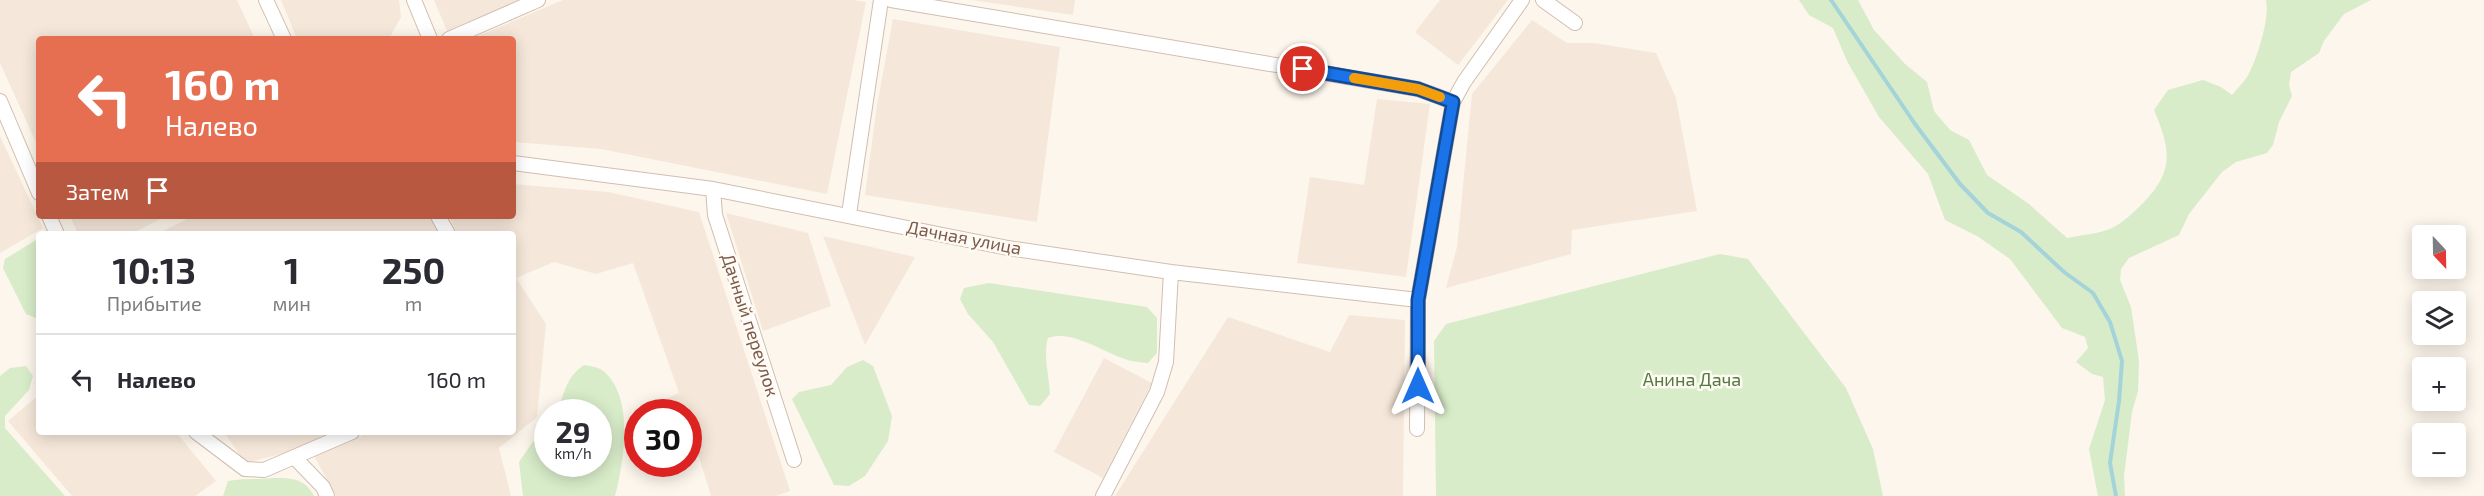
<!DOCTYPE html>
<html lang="ru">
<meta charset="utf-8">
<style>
:root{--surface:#fff;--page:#f2f2f3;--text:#2b2b33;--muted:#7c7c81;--line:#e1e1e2}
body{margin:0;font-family:"Exo 2",sans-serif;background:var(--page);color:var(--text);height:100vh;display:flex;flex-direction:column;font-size:22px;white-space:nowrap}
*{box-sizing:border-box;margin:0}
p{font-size:20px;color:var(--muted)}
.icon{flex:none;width:33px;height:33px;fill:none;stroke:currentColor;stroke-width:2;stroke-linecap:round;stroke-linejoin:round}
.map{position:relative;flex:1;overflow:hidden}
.details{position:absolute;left:36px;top:231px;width:480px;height:204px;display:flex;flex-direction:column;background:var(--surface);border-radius:6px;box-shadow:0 3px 15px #0003}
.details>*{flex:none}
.guide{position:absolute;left:36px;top:36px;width:480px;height:183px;border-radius:6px;box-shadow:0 3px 15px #0003;background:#e76f51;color:#fff;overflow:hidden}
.needle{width:39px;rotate:158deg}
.tools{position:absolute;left:2412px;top:225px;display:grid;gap:12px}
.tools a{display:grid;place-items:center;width:54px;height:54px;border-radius:6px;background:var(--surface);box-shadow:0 3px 15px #0003;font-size:30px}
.speed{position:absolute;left:534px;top:399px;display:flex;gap:12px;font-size:30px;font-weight:700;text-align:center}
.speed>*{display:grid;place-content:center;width:78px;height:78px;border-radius:50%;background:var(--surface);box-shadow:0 3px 15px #0003;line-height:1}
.speed small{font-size:15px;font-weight:400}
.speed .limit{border:9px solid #d22;background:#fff;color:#111}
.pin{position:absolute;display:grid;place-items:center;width:51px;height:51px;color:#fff;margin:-26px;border:3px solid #fff;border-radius:50%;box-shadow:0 2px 6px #0007}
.me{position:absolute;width:66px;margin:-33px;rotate:0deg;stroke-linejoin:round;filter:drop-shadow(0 0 4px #0008)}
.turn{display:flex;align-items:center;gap:21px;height:126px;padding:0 30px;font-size:27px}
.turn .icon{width:78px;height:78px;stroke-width:2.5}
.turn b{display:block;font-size:42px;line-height:51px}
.then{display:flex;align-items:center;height:57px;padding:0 30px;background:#0003;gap:12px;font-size:22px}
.eta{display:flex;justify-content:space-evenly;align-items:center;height:102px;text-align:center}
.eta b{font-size:36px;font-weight:700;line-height:42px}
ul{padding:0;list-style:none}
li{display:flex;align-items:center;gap:18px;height:90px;padding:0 30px;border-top:2px solid var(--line)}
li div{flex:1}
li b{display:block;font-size:22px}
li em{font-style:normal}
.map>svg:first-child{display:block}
.residential{fill:#f5e8da}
.green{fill:#d8ecc9}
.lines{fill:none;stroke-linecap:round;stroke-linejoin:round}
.stream{stroke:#a5d3da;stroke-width:4}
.minor-casing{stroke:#d1beb0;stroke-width:16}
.minor{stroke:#fff;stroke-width:14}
.route-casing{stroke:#114b97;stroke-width:15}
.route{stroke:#1a73e8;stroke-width:10}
.slow{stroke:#f59e0b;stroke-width:10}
.labels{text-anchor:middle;stroke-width:5;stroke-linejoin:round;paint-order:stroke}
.street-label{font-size:18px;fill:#7a5c4d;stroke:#fffaf3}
.park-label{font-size:18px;fill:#537a41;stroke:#fffaf3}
</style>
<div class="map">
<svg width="2484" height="496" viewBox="0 0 2484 496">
<rect width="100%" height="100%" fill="#fdf6ec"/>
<path class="residential" d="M0,0H237L255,39H39V149L0,63Z
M281,0H399L401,17L389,39H297Z
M434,0H519L447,31Z
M563,0H854L866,2L827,194L601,149L513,142V39H471Z
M972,0H1075L1073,15Z
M1440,0H1508L1458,65L1415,32Z
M893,19L1060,47L1037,222L865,195L877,105Z
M1532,20L1567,43H1594L1656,53L1676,98L1697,211L1572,230L1571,254L1446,288L1457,247L1472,94Z
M1377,99L1430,104L1406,277L1297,263L1310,177L1364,185Z
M0,136L43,228L0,253Z
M513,184L608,192L699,212L790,491L776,496H711L699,457L689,460L688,412H665L661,401L679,393L633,263L596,274L554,262L516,278L546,324L537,417L499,448L511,496H336L314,456L370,432H513V234H457L449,216H513Z
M726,213L808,233L831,306L763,331Z
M70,216H166L131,234H78Z
M193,216H429L439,234H157Z
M823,236L915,257L865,345Z
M1349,315L1405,320L1403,496H1115L1228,317L1330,352Z
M1104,358L1152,383L1103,478L1054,452Z
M39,395V432H176L216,481L195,496H72L8,421Z
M224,432H337L297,450L245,463Z"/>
<path class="green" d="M1799,0H1858L1874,30L1905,64L1927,82L1934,111L1950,130L1969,140L1987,175L2029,204L2067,238C2081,235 2099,234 2112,228C2124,222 2135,211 2144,202C2175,170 2170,148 2154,110L2168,90L2203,80L2221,87L2232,95C2237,89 2243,83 2247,77C2257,60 2270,18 2266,0H2371L2344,14L2324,41L2319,53L2291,72L2289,85L2292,96L2279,122L2273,145L2267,153L2236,162L2222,172L2189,214L2179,235L2129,258L2121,269L2120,280L2131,307L2139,361L2138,391L2132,412L2124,476L2125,496H2098L2097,491L2089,449L2105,400L2103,377L2092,374L2076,362L2088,348L2085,337L2062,328L2010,259L1977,236L1945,220L1928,174L1879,117L1847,61L1833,28L1809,15Z
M36,240L39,241V316L36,318L26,314L3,268L5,259Z
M1720,254L1748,259L1846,388L1873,449L1883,496H1436L1434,341L1446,324Z
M989,283L1147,307L1157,318V353L1148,363C1140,362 1132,362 1125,359C1103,352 1071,329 1048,338C1043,354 1049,376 1050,394L1040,406L1029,405L993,342L968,314L960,299L964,288Z
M863,360L873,366L892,416L888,441L865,476L849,486L834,485L792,399L799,392L831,385L847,367Z
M584,365C590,366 597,367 602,370C635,395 624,461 615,496H523L519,462L532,443L547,428L548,464H598V412H557C565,393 565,378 584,365Z
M26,366L33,376L29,390L5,416V428L65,496H0V376L10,368Z
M273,478C291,478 305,478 314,496H223L228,481C243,478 258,480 273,478Z"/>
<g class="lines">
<path class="stream" d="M1831,0L1915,124L1960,184L1988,213L2021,232L2064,272L2093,293L2110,322L2122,361L2119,401L2110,463L2116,496"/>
<defs>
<path id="minor" d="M266,0L284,39
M414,0L430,39
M891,0L1418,89L1453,102
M1543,0L1575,23
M449,39L538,0
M0,101L39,193
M513,163L713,189L1008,248L1171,272L1418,300
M713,189L715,215L794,460
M849,214L881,0
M49,216L57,234
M438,216L448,234
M1417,429L1418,300L1453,102L1464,82L1522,0
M196,432L245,469L264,470L352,432
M295,458L323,487L327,496
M1103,496L1157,392L1166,362L1171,272"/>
</defs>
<use href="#minor" class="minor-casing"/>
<use href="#minor" class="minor"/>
</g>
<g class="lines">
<defs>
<path id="route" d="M1303,69L1418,89L1453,102L1418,300V386"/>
</defs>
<use href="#route" class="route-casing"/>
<use href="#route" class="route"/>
<path class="slow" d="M1354,78L1418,89L1440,97"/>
</g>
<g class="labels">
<g class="street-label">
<text transform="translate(964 238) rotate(11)" y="6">Дачная улица</text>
<text transform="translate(750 325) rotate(72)" y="6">Дачный переулок</text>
</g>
<g class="park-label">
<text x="1692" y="386">Анина Дача</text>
</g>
</g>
</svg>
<div class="tools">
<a><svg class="needle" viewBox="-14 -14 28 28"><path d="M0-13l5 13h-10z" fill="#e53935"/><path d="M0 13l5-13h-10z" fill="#7c7c81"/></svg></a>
<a><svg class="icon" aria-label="layers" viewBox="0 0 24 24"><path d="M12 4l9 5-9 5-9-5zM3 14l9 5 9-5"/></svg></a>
<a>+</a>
<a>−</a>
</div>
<div class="speed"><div>29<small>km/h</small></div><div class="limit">30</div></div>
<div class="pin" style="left:1303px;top:69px;background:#d93025"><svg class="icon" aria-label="arrive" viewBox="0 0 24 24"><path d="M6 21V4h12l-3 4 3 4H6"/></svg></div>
<svg class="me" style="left:1418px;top:386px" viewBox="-20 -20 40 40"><path d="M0-17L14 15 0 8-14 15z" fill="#1a73e8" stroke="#fff" stroke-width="4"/></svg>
<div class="guide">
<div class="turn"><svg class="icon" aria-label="left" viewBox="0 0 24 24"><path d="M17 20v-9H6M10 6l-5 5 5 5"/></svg><div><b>160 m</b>Налево</div></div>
<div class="then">Затем<svg class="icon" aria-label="arrive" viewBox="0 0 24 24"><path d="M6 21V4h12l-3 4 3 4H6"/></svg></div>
</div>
<section class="details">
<div class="eta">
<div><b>10:13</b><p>Прибытие</p></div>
<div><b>1</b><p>мин</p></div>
<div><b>250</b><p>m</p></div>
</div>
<ul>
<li><svg class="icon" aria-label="left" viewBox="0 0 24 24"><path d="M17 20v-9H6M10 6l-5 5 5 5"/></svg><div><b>Налево</b></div><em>160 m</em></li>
</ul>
</section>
</div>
